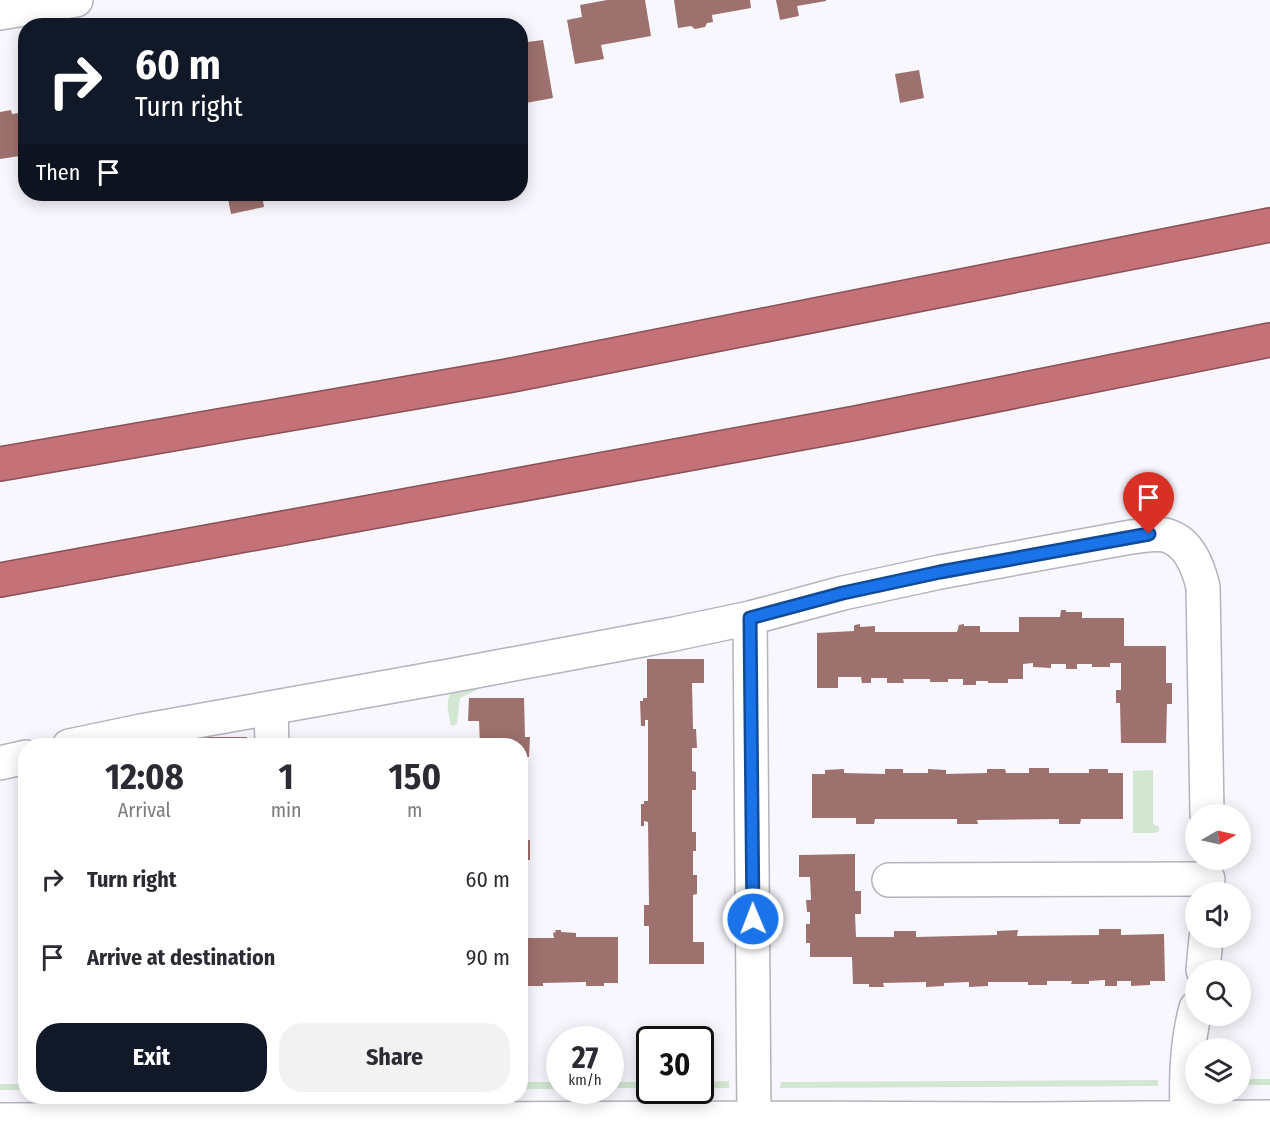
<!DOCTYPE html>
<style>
:root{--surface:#fff;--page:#f2f2f3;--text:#2b2b33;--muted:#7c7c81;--accent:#111827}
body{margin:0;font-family:"Fira Sans Condensed",sans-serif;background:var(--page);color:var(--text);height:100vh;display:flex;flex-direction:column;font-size:22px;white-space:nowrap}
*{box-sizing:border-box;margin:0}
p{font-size:20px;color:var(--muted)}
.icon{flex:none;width:33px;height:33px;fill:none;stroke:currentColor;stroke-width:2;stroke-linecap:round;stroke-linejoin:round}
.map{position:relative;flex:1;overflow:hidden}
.panel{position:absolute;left:18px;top:738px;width:510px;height:366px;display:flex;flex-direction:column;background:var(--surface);border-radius:24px;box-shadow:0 3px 15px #0003}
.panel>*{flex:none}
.banner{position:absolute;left:18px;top:18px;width:510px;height:183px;border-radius:24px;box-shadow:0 3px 15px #0003;background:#111827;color:#fff;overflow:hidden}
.needle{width:39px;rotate:81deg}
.fabs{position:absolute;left:1185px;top:804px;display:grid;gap:12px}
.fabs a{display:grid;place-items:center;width:66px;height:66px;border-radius:50%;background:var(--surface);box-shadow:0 3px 15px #0003;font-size:30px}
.speed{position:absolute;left:546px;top:1026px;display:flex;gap:12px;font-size:30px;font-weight:700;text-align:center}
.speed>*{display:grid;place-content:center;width:78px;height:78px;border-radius:50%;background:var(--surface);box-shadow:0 3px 15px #0003;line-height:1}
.speed small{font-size:15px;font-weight:400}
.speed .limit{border:3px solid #111;border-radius:9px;background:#fff;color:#111}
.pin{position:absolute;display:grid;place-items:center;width:51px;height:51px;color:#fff;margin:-62px -26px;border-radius:50% 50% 50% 0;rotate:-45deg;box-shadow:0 0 6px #0007}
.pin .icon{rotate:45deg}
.me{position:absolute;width:66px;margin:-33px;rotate:359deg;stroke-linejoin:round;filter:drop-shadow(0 0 4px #0008)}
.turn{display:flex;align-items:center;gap:21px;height:126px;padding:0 18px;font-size:27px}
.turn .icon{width:78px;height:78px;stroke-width:2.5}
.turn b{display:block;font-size:42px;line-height:51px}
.then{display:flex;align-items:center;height:57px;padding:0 18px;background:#0003;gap:12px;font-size:22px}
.eta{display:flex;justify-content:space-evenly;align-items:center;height:102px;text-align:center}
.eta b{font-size:36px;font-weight:700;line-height:42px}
.cta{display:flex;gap:12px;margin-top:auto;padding:12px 18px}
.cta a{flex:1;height:69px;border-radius:24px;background:var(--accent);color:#fff;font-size:24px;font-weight:700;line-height:69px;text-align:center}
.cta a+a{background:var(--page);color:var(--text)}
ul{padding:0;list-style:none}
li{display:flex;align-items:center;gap:18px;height:78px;padding:0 18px}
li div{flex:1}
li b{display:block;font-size:22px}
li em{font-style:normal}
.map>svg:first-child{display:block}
.green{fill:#d2e6d2}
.building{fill:#9d716d}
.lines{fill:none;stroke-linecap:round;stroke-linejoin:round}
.minor-casing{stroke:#b4b3be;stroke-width:36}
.highway-casing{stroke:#875156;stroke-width:36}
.minor{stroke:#fff;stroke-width:33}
.highway{stroke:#c47278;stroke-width:33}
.route-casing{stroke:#114b97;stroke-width:15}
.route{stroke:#1a73e8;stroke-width:10}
</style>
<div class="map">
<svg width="1270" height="1123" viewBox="0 0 1270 1123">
<rect width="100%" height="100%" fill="#f8f7fe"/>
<path class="green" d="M485,686L460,698L457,724L451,726C449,714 444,700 452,692Z
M1153,770V824L1159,827V831L1154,833H1133V771Z
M1240,1079H1270V1085H1241Z
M1158,1080V1086L780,1088L781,1082Z
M729,1081V1088H701V1082Z
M521,1082H559V1089H521Z
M610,1082H649V1088H611Z
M0,1084H25V1090H0Z"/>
<path class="building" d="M607,0H645L651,36L601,45L604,59L575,64L567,20L582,17L580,5Z
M674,0H750L751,8L712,15L713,22L707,23L705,27L695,29L691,26L678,28Z
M776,0H826V1L797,6L799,16L780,20Z
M543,40L553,98L520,104V43Z
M919,70L924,98L900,103L895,74Z
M11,110L12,114L26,112V155L0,159V112Z
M227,194H262L264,207L231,214Z
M1061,610H1066V612H1082V618H1124V646H1166V683H1172V704H1167L1166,743H1121L1120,703H1116V690H1121V663H1110V667H1092V664H1077V669H1066V664H1051V668L1033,667V663L1023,664V679H1008V683H988V681H976V685H963V679H948V682H930V679H903L904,683H887V678H871V683H862L861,677H838V688H817V633L854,631V626L855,625L860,624V627L875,626V632H957L959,625L964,624V626H980V632H1019V617H1060Z
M647,659H704V683H692L693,729H696L697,748H692V771L696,772V790H692V832H696V851H693V875H697V894L693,895V942H704V964H649V926H644V905H649L648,822L644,821V826H641V804H644V801H648V720H645V726H641L640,701H643V698H647Z
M469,698H524L525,737H530L529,757H524V840H530V860H524V905H520V746H480L479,721H468Z
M177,737H247V746H177Z
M1029,768H1049V773H1089V769H1108V773H1123V819H1081L1080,824H1059V819L977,820L978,824H957V819H875L874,824H856V818H812V774H825V770L844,769V773L885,774V769H903V773H928V769L946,770V774L987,773V769H1005L1006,773H1029Z
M855,854V891H861V914H855L856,937H894V931H916V937L997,935V931L1018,930L1017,936L1099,935V929H1121V935L1164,934L1165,981H1150V985L1131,986V981H1117V986H1105V980L1089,981V984H1071L1072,981H1047V985H1028V982H988V986L969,987V982L944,983V986L926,987V982L883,983L884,987H869V984H853L852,957H810V943H806V924H810V912H807L806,900H811L810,877H799V855Z
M555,930H561V932L576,933V937H618V983H604V986H586V982L543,983V986H525V983H520V938H554L553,933L556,932Z"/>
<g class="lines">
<defs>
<path id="minor" d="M0,13L76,0
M750,618L754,1118
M271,708L272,746
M69,746L141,731L449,676L674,634L750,618L843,593L940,572L1131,537C1142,536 1154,533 1165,535C1189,541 1198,566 1203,587L1207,814
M0,763L26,757
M889,880L1208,879
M1203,970L1206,938
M1187,1119C1186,1081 1186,1045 1196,1008
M0,1120L754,1118L1030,1119L1270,1117"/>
<path id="highway" d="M0,464L507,376L1270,225
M0,580L856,423L1270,340"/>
</defs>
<use href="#minor" class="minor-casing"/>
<use href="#highway" class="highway-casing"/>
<use href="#minor" class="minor"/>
<use href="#highway" class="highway"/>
</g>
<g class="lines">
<defs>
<path id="route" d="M753,919L750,618L843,593L940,572L1149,534"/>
</defs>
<use href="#route" class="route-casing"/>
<use href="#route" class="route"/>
</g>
</svg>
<div class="fabs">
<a><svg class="needle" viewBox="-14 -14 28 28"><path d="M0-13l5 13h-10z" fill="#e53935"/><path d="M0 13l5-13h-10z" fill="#7c7c81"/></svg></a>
<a><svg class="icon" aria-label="sound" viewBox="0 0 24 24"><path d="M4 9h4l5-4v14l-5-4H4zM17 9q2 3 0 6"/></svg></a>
<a><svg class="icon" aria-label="search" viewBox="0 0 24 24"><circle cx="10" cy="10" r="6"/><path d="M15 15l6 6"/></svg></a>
<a><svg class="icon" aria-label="layers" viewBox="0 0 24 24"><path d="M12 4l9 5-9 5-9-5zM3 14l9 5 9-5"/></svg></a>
</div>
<div class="speed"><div>27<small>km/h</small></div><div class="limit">30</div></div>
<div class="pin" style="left:1149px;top:534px;background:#d93025"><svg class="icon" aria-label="arrive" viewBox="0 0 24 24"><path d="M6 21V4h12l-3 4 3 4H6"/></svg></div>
<svg class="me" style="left:753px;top:919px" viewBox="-20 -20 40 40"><circle r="17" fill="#1a73e8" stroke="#fff" stroke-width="3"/><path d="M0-11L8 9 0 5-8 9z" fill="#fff"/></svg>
<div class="banner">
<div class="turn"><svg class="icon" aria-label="right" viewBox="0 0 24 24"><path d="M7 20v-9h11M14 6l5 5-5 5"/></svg><div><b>60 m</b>Turn right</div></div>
<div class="then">Then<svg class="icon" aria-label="arrive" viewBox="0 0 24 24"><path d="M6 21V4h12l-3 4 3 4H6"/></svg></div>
</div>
<section class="panel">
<div class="eta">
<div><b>12:08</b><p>Arrival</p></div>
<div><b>1</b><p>min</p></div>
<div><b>150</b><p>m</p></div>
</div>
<ul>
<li><svg class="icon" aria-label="right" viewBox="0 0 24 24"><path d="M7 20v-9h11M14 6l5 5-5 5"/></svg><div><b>Turn right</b></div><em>60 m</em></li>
<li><svg class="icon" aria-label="arrive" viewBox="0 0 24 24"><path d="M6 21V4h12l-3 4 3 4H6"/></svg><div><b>Arrive at destination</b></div><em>90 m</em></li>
</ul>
<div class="cta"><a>Exit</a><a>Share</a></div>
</section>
</div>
